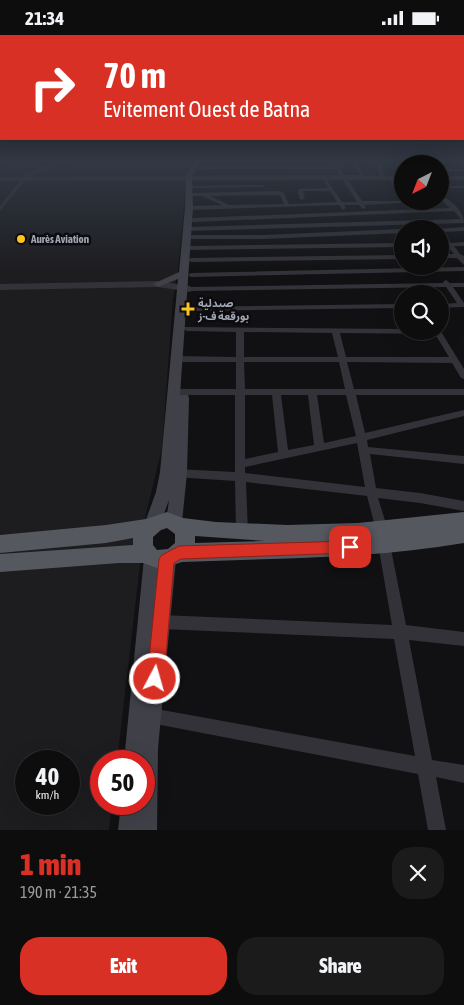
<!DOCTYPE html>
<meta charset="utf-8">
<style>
:root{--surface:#0d0d0e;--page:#1b1b1c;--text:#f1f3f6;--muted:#9a9c9e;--line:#2d2d2e;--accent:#d93025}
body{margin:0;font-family:"Asap Condensed","Noto Sans Arabic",sans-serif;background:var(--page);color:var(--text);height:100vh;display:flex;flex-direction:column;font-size:19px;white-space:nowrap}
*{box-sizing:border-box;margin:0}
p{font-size:16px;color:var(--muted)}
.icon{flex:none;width:28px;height:28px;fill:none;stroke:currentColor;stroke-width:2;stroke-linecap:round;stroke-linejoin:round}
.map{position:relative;height:795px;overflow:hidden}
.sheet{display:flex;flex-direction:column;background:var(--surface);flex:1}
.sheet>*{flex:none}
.banner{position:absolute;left:0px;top:0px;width:465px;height:105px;box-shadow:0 5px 20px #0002,0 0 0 1px var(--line);background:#d93025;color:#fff;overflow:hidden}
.needle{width:32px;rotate:222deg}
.buttons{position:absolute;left:394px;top:120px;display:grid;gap:10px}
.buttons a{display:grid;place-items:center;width:55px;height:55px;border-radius:50%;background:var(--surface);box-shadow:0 5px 20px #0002,0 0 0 1px var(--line);font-size:25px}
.speed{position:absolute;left:15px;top:715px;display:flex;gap:10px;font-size:25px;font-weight:700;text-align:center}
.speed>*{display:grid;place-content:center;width:65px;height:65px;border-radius:50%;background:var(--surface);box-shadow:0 5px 20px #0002,0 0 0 1px var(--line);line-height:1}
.speed small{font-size:12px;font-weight:400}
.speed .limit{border:8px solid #d22;background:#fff;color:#111}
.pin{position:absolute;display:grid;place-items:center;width:42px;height:42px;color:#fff;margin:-21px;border-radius:10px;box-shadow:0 2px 8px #0006}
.me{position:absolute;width:55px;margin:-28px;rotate:6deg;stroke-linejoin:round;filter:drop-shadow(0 0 4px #0008)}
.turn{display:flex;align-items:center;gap:18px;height:105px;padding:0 20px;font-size:22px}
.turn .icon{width:65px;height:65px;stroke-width:2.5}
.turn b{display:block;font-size:35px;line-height:42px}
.round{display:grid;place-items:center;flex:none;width:52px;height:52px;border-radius:20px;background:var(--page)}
.head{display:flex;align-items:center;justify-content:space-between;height:85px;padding:0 20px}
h1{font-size:30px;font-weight:800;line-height:38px;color:var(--accent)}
.button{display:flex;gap:10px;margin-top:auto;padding:10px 20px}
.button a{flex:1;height:58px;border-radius:20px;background:var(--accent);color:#fff;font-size:20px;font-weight:800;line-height:58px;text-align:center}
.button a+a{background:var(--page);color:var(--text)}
.status{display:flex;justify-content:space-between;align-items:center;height:35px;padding:0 25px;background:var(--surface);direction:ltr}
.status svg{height:14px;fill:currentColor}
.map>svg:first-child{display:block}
.built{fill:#1d1d20;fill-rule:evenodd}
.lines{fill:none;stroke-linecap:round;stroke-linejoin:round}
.minor{fill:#323238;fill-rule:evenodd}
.tertiary{fill:#323238;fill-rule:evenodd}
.secondary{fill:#404148;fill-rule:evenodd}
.trunk{fill:#565860;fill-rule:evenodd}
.route{fill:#d93025;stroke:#8d1f18}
.poi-dot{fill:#fdc31f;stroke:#0c0c0e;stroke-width:2}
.labels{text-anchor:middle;stroke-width:5;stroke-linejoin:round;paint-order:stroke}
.far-poi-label{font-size:11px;font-weight:bold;fill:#a1a6b4;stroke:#0c0c0e;text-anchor:start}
</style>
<div class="status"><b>21:34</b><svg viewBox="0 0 49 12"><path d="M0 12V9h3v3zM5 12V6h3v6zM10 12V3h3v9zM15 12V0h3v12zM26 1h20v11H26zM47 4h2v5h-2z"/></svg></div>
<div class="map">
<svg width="464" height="795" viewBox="0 0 464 795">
<rect width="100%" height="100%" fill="#111113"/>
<path class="built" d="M0,126H193L186,152L178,235L173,264L162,413L146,479L117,726H101V769H112L109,795H0ZM26,726H69V769H26Z"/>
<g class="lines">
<path class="minor" d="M61,126H66L29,141L0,176V171L25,139Z
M331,126H335L362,166H435L364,170L366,172L363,174L359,170H344L346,173L343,175L339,170L189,175L186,173L189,171L222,170L202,161H188L190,158L279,156L284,158L289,169L337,167L330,156H303L305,163L302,165L299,163L298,156L299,154L328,153L322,142L324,141L342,167H357L336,134H193L191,133L193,132H334ZM280,160L284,169L229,170L210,161Z
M351,126H381L409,129H402V130L382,129L384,143L382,144L380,143L377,129L357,128L365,143L363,144Z
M415,126H419L421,129H417Z
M429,126H433L435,129H431Z
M440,134H464V136H440Z
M388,142H392L402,155V159H400Z
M265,150L263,152L190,153L188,152L190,151Z
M440,151H464V153H440Z
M440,159C451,166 464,175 464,188L187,196L184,194L187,192L461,184L454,176L193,187L190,185L193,183L450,173L440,164Z
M464,192V196L442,197L451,208L464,207V211H454L460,219L464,221V230L457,223H440V219H454L448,212H440V208H445L440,202V194H438Z
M402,194V198L263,204H192L189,202L192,200H263Z
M402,208V212L185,215L182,213L185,211Z
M402,220V224L191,227L188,225L191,223Z
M464,232V236L191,242L188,240L191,238Z
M446,245L450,248H464V252H453L464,268V272L440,273V269L457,268L446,252L190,256L186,254L190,252L443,248L444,246Z
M402,269V273L189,276L185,274L189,272Z
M184,292L402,294V296H440V295L464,334V344L461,343L452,328L347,327L354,354H464V360H356L365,398L464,375V381L367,405L368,412L464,421V429L370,419L376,453L420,458L464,466V476L420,468L378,463L388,495L386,499L382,500L378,499L376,495L367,461L246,447L248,497L246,501L242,502L238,501L236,497L235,446L175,442L171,441L170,438L171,435L175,434L235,437V360H174L169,357L174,354H236V327H177L173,324L177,321L236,322V297L187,296L183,294ZM244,297L332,298L338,322H244ZM340,298L435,299L449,322H346ZM244,327H339L345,354H245ZM245,360H272L278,417L245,424ZM281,360H308L314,410L288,415ZM317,360H346L356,401L324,408ZM357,408L365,452L245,438V432Z
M384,504L388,505L390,509L406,590L464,597V611L409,605L432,725L464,730V748L436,742L446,795H428L418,739L145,687L143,681L145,675L151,673L415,721L394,604L161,594L156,592L154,587L156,582L161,580L392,590L378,509L380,505Z"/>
<path class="tertiary" d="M344,140L402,141V145L0,146V142Z
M440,141H464V145H440Z
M158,246L190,251L194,254L190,257L158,252L0,255V249Z"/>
<path class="secondary" d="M194,126H200L192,141L193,173L180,360H188L189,363L187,438L182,487L180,492L174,494L168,492L166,487L169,465L158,495L152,497L146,495L144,490L156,457L160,437L178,244L158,252L153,249L179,237L185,173L186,141Z
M153,515L160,520L167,516L173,518L176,524L158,713L157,795H118L121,769H144V726H124L144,523L147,517Z"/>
<path class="trunk" d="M167,477L183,483L216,487L287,490L358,488L464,477V508C371,524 277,523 182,527L160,534L143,528H119L0,537V519L133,510V503L106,508L0,518V500L106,490L146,484ZM167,493L175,499V508L168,514L157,515L153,510V502L161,495ZM195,501L265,506L195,508Z"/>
</g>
<linearGradient id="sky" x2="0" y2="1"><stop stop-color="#09090a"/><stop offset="0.53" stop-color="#323844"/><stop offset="1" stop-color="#323844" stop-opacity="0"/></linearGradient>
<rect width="464" height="237" fill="url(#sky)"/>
<path class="route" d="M350,506L355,507L357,512L355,516L350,518L181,524L174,528L164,644L161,650L155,652L149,650L147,644L159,524L162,520L179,511Z"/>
<g class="poi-dot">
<circle cx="21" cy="204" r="5"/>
<path d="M185.5 266.5h5v5h5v5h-5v5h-5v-5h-5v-5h5z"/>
</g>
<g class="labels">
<g class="far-poi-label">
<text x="31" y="208">Aurès Aviation</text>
<text x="198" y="272">صيدلية<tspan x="198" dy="13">بورقعة ف-ز</tspan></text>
</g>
</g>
</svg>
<div class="buttons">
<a><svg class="needle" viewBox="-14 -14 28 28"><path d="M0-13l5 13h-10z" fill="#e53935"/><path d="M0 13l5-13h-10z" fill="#9a9c9e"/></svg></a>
<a><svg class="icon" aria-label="sound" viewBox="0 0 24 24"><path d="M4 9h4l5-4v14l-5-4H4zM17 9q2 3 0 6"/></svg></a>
<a><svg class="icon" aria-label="search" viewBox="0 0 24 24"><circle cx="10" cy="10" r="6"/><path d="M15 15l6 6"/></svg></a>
</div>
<div class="speed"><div>40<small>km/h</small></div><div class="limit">50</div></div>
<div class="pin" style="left:350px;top:512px;background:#d93025"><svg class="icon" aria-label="arrive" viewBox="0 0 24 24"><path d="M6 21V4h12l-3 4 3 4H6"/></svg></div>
<svg class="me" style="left:155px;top:644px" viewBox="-20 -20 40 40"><circle r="17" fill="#d93025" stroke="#fff" stroke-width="3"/><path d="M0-11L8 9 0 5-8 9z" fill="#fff"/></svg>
<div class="banner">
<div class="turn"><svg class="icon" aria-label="right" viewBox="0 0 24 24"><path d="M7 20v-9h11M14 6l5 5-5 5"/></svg><div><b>70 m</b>Evitement Ouest de Batna</div></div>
</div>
</div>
<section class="sheet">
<div class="head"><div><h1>1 min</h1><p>190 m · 21:35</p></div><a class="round"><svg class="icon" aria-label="close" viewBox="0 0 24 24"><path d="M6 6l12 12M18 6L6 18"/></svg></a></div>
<div class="button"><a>Exit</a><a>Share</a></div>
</section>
